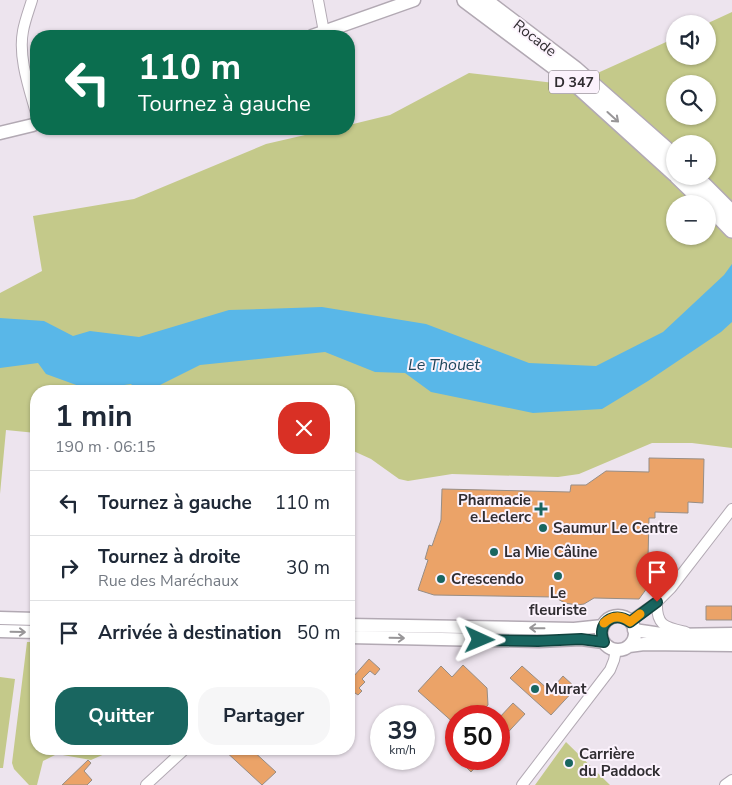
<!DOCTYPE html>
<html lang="fr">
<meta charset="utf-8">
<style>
:root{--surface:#fff;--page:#f6f6f7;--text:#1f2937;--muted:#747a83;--line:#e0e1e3;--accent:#196660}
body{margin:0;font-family:"Nunito Sans",sans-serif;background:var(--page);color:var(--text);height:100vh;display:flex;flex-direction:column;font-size:19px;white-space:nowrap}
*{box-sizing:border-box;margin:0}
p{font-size:16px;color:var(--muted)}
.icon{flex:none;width:28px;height:28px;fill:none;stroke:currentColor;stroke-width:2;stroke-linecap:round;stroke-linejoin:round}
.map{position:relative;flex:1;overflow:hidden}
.panel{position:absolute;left:30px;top:385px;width:325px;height:370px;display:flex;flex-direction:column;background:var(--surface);border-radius:20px;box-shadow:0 1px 4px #0004}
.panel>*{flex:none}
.guide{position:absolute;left:30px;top:30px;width:325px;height:105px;border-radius:20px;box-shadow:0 1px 4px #0004;background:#0b6e4f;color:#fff;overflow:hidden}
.tools{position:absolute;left:666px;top:15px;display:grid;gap:10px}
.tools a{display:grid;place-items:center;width:50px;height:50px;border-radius:50%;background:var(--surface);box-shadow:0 1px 4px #0004;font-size:25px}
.speed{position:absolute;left:370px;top:705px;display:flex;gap:10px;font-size:25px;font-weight:700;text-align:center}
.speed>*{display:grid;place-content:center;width:65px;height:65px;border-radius:50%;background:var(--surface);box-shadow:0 1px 4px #0004;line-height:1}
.speed small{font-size:12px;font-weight:400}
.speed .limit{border:8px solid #d22;background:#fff;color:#111}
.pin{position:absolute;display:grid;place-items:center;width:42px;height:42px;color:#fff;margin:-51px -21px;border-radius:50% 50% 50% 0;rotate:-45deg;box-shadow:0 0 5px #0007}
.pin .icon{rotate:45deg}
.me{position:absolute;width:55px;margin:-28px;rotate:91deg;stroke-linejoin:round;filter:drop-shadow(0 0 4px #0008)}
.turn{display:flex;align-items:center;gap:18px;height:105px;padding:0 25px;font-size:22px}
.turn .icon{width:65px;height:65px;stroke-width:2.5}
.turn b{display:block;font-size:35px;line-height:42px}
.round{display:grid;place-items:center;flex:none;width:52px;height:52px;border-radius:20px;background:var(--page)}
.headline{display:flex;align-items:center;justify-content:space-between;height:85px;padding:0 25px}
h1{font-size:30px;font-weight:700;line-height:38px}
.action{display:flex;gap:10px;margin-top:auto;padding:10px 25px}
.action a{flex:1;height:58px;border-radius:20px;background:var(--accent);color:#fff;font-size:20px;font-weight:700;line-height:58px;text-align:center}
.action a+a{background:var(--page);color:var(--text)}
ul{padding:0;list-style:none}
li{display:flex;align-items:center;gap:15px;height:65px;padding:0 25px;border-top:1px solid var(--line)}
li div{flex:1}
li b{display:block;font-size:19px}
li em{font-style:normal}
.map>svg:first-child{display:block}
.green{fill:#c4c98a;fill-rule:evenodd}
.water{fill:#59b7e8}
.building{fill:#eba368;stroke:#978d85}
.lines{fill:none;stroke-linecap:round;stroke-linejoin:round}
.minor-casing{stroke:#b2a9b3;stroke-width:12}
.major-casing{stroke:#b2a9b3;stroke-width:15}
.highway-casing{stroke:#b2a9b3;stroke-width:18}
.minor{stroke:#fff;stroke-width:10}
.major{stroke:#fff;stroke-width:12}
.highway{stroke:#fff;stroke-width:15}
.oneway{stroke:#989698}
.route-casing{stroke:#10423e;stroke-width:12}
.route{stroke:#196660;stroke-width:9}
.slow{stroke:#f59e0b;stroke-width:9}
.poi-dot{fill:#196660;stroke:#fbf2fc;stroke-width:2}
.labels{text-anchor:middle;stroke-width:4;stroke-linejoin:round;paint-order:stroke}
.shield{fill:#fbf2fc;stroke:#6d686e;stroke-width:1}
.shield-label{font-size:14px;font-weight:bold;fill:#302d31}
.street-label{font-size:15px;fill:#302d31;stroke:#fbf2fc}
.poi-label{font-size:15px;font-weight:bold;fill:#302d31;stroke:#fbf2fc;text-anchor:start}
.water-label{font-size:16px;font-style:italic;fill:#1f465c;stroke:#fbf2fc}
</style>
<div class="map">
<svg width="732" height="785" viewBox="0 0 732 785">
<rect width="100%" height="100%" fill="#ede4ee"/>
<path class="green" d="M732,12V448L692,443H652L579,474L558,477L452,474L408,481L399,479L371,459L349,449V391H36V433L6,430L0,494V293L42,271L33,216L134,199L266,144L331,129H349V125L390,115L469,73L571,85L675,38V56H708V24H706ZM675,84H708V116H675ZM675,144H708V176H675ZM675,204H708V236H675Z
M27,642H36V749H116L91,760L57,754L43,761L37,785H29L14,769L12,763Z
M0,677L15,679L3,768H0Z
M566,742L610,785H535Z"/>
<path class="water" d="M732,264V322L721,332L648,381L602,409L533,413L431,392L405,373L375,372L325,352L200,365L152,389L137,391L131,384L90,390L46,374L38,363L0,368V318L44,321L73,336L90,331L139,337L229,310L322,307L426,324L529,363L596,366L663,332L724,275Z"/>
<path class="building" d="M649,458L704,459L703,503L688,502V513L655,512V518H649L648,558H669L639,599L594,598L584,604L577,605L565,603L554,597L434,595L418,590L428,560L425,559L429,545L432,546L441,520L442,489L570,492L571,485H586L606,471L649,472Z
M706,606H732V620H706Z
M369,659L380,669L375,675L370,671L362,679L365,682L359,688L362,691L358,695L355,693L349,699V680L353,677Z
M463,665L487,688L488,705L476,716H456V725L418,691L441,666L452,677Z
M522,666L550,691L563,676L576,688L551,715L510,678Z
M513,703L525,714L499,742V718Z
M223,749H251L276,772L262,785Z
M458,759H483L471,772Z
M88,760L91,763L84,771L92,780L87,785H62Z"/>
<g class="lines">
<defs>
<path id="minor" d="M32,0C29,10 25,20 23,31C18,57 29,88 36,113
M318,0L324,32
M657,602C656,626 665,627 686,632
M630,621L657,602L671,588L732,509
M146,785L185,749
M522,785L610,670L614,660L616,650
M725,785L732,780"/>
<path id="major" d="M312,36L414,0
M0,133L33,125
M601 633a17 17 0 1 1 34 0a17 17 0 1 1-34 0Z
M0,618L36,619
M349,625L574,629L603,626
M634,630L668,635L732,634
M0,631L36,632
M349,637L539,641L581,639L603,642
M629,646L644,644L732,645"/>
<path id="highway" d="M465,0L568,77L675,174
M484,0L575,69L675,157
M677,176L706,204
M695,176L732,213
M708,205L732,230"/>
</defs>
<use href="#minor" class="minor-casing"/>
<use href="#major" class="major-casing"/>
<use href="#highway" class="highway-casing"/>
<use href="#minor" class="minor"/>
<use href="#major" class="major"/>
<use href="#highway" class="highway"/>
</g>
<defs><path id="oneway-shaft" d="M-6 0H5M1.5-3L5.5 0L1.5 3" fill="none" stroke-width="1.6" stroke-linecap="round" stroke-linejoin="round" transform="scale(1.25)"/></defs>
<g class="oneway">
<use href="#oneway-shaft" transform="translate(613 117) rotate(42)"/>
<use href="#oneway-shaft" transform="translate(537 628) rotate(-179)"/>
<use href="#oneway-shaft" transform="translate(18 632) rotate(1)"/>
<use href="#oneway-shaft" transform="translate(397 638) rotate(1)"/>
</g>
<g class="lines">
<defs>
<path id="route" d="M480,640L538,641L581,639L604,642C596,624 613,610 630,622L657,602"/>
</defs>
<use href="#route" class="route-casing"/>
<use href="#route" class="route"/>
<path class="slow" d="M604,623C612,615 621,615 630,622L640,614"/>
</g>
<g class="poi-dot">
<path d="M538.5 501.5h5v5h5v5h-5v5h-5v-5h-5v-5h5z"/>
<circle cx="543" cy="528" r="5"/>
<circle cx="494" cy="552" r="5"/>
<circle cx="558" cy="576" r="5"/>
<circle cx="441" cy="579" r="5"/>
<circle cx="535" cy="689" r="5"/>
<circle cx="569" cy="763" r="5"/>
</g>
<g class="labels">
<rect class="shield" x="549" y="70.5" width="50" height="23" rx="4"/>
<g class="shield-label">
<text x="574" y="87">D 347</text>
</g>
<g class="street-label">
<text transform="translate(535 38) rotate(38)" y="5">Rocade</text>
</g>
<g class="poi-label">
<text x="531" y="505" text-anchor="end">Pharmacie<tspan x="531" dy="17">e.Leclerc</tspan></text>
<text x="553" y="533">Saumur Le Centre</text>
<text x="504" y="557">La Mie Câline</text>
<text x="451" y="584">Crescendo</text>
<text x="558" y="598" text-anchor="middle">Le<tspan x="558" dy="17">fleuriste</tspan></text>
<text x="545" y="694">Murat</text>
<text x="579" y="759">Carrière<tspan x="579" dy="17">du Paddock</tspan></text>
</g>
<g class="water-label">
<text x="444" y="370">Le Thouet</text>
</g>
</g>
</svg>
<div class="tools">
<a><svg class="icon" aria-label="sound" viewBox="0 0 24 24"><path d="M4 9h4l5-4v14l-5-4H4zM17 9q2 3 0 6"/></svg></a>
<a><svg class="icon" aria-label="search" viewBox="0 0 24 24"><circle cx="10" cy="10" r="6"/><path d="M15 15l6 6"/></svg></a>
<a>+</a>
<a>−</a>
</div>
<div class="speed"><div>39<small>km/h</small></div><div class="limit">50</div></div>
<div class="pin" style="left:657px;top:602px;background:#d93025"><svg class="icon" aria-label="arrive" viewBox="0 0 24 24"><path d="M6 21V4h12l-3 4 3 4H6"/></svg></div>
<svg class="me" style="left:480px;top:640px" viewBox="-20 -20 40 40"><path d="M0-17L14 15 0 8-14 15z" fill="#196660" stroke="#fff" stroke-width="4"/></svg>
<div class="guide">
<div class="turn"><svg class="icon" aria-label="left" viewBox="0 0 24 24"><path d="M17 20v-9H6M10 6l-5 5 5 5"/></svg><div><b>110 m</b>Tournez à gauche</div></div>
</div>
<section class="panel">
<div class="headline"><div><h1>1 min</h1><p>190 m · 06:15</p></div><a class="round" style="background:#d93025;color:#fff"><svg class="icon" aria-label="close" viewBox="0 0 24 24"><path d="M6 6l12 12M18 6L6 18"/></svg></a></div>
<ul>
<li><svg class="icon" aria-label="left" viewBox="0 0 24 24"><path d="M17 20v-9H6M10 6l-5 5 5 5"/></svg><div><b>Tournez à gauche</b></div><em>110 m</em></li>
<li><svg class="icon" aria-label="right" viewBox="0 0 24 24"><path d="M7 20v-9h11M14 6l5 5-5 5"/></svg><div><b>Tournez à droite</b><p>Rue des Maréchaux</p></div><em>30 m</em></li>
<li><svg class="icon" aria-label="arrive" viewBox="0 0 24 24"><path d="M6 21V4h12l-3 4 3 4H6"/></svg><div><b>Arrivée à destination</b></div><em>50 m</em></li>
</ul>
<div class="action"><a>Quitter</a><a>Partager</a></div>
</section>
</div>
